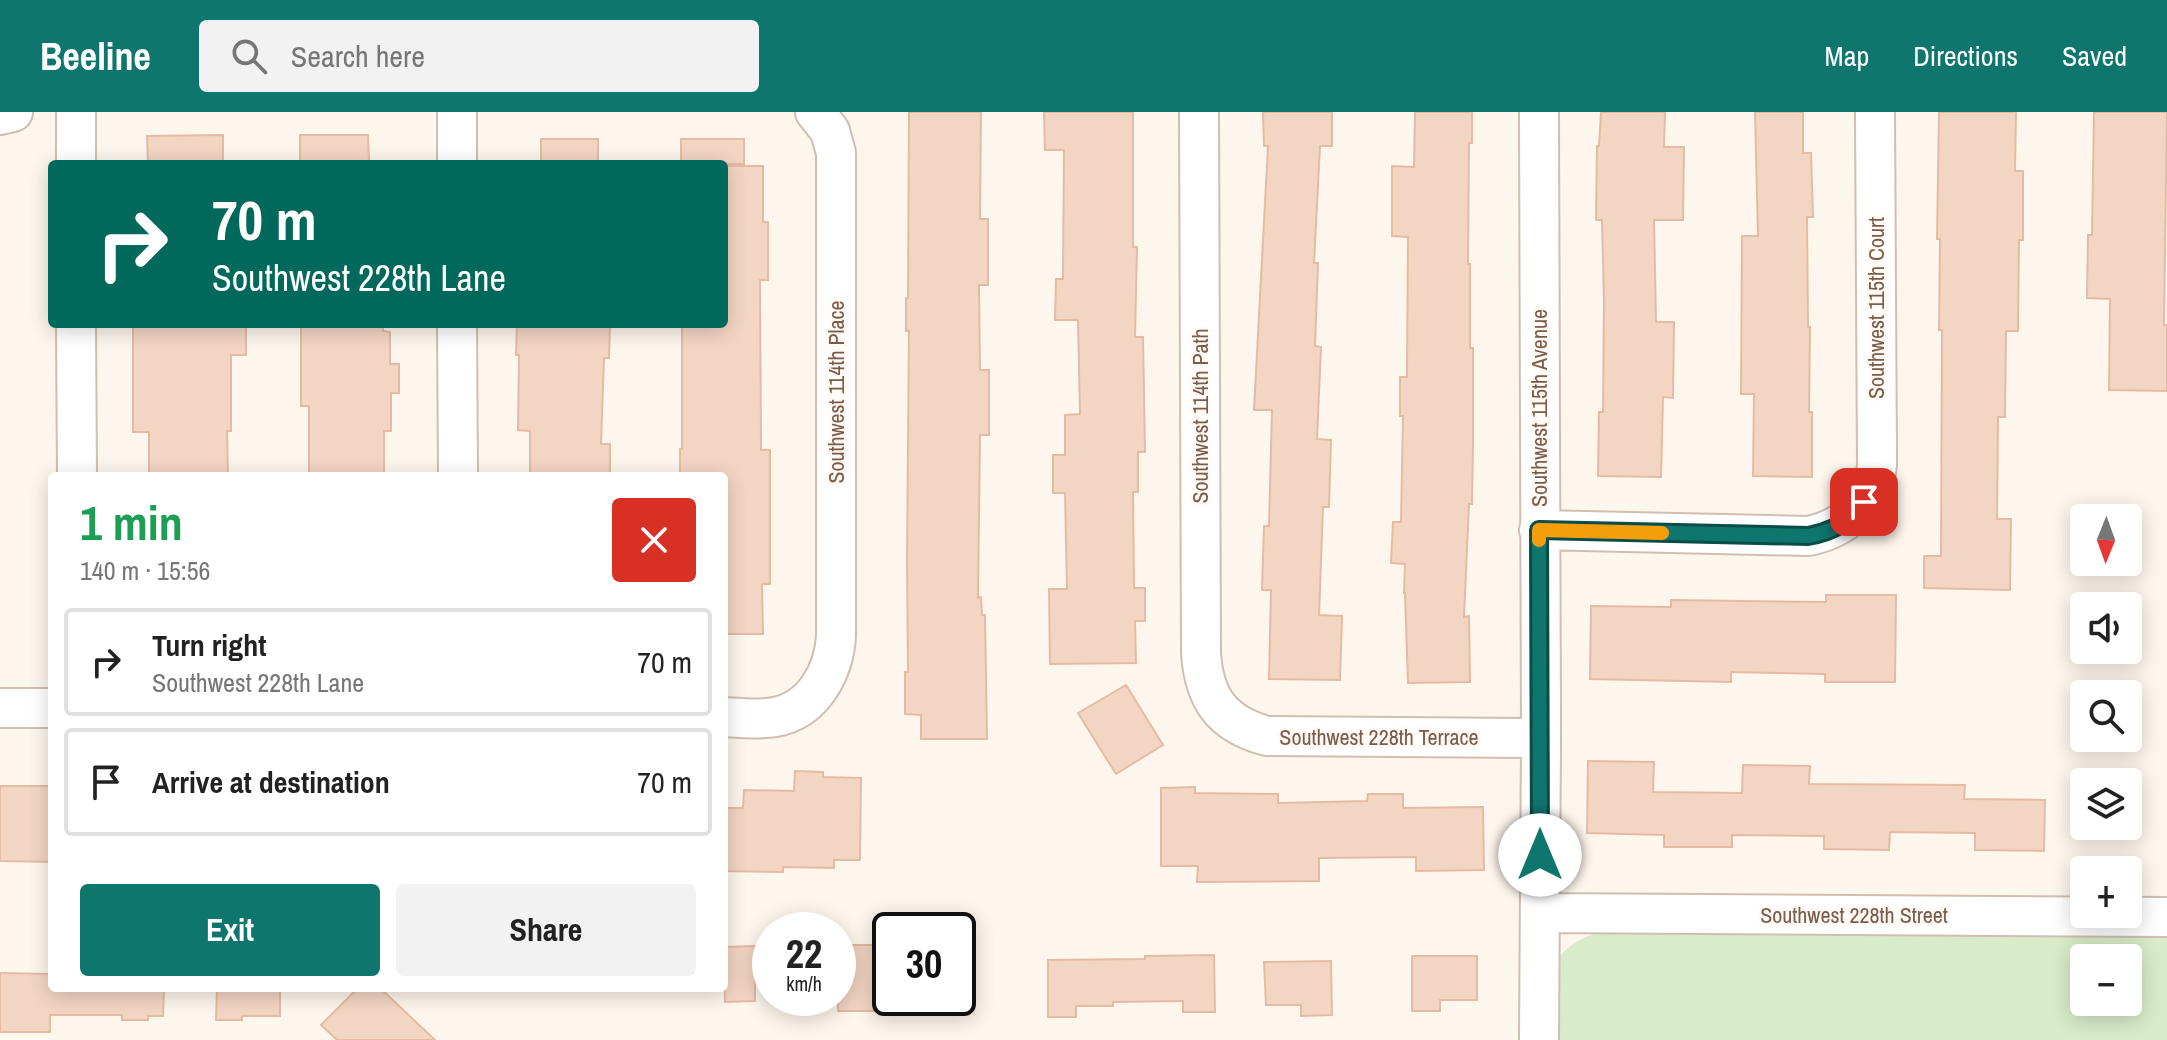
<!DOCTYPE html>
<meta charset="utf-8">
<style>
:root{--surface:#fff;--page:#f2f2f2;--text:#222;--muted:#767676;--line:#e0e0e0;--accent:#0f766e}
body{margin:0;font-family:"Archivo Narrow",sans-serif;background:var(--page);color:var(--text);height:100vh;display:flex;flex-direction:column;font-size:30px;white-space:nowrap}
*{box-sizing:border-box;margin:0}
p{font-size:26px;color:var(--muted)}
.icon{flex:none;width:44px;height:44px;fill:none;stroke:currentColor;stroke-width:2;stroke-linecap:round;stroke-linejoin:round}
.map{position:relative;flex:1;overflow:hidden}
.details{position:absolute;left:48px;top:360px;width:680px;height:520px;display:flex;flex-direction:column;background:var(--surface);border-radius:8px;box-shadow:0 4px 20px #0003}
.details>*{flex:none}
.guide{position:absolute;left:48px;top:48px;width:680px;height:168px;border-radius:8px;box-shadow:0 4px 20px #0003;background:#00695c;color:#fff;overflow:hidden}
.needle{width:52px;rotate:181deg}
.tools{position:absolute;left:2070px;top:392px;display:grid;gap:16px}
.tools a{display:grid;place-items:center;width:72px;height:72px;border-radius:8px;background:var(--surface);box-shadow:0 4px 20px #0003;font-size:40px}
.speed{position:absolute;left:752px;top:800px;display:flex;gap:16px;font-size:40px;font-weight:700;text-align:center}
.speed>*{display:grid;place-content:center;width:104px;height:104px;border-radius:50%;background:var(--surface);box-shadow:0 4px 20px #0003;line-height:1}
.speed small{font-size:20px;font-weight:400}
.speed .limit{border:4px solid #111;border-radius:12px;background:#fff;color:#111}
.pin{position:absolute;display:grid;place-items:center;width:68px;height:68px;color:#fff;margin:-34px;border-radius:16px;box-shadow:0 4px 12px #0006}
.me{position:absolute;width:88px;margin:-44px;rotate:0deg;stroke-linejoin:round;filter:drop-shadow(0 0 6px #0008)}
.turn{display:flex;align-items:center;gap:28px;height:168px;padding:0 32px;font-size:36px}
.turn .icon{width:104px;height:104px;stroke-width:2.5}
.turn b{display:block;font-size:56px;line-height:68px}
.round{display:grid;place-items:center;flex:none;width:84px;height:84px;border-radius:8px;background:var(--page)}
.headline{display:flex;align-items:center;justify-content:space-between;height:136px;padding:0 32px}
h1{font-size:48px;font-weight:700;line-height:60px;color:#1e9e55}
.button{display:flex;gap:16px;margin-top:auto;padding:16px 32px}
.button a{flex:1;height:92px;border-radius:8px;background:var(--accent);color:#fff;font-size:32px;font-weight:700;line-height:92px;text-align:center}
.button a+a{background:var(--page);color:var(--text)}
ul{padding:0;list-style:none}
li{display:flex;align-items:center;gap:24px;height:108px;margin:0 16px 12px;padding:0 16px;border:4px solid var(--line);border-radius:8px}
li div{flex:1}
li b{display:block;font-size:30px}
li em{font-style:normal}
header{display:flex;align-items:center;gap:48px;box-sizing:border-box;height:112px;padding:0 40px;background:var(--accent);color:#fff}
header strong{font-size:38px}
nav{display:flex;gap:44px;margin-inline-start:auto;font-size:28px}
.search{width:560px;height:72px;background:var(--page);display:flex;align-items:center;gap:20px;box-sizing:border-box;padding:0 28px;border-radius:8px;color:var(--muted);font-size:30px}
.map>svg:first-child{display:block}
.green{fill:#d8ecc9;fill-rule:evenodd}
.building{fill:#f3d5c3;stroke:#e6bba3;stroke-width:2}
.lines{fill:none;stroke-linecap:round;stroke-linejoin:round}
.minor-casing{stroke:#d1beb0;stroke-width:42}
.minor{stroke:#fff;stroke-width:38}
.route-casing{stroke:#0a4d48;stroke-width:20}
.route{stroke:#0f766e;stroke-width:14}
.slow{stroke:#f59e0b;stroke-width:14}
.labels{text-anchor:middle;stroke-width:6;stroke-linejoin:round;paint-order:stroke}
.street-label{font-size:22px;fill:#7a5c4d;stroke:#fffaf3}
</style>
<header>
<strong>Beeline</strong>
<div class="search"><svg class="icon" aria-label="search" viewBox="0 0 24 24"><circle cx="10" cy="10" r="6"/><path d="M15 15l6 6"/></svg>Search here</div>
<nav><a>Map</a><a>Directions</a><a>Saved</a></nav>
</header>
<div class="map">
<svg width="2167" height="928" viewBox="0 0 2167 928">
<rect width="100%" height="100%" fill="#fdf6ec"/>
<path class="green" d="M1604,819L2167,820V928H1556L1557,848C1568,832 1586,823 1604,819ZM2084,846H2128V890H2084Z"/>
<path class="building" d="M909,0H981L980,107H988V173H979L980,258H989V323H980L978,486L981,485L982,503H985L987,627H921V603L905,602V560H908L907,449L909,219H906V186H908Z
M1044,0H1133V135H1137L1135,225H1143L1145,340H1138V380H1133L1134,476H1145V509H1135L1136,551L1050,552L1049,477H1067L1065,381H1053V343H1065V303L1080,302L1078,208H1055L1056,167H1063L1064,38H1045Z
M1263,0H1332V34H1320L1314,151H1318L1315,234L1321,235L1317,327L1331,328L1329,395H1323L1319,503L1342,504L1340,568L1269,567L1271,478H1262L1264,414H1269L1272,298H1254L1268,34H1264Z
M1415,0H1472V31H1469L1468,152H1470V236H1473V330L1472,392H1469L1464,505L1469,504L1470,570L1408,571L1405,481H1404L1405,452L1391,451L1393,410H1401L1403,304H1400V265H1407L1408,125L1392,124V54L1414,55Z
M1601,0H1665L1664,35H1684L1683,108H1654L1656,210H1674L1673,286L1663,285L1661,365L1598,364L1599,300H1603L1604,190L1602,108H1596L1597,34H1599Z
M1755,0H1803V41H1811L1813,105H1807L1808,215H1810L1809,300H1812V365L1753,364L1754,282H1741L1742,124H1758Z
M1939,0H2016L2015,59H2023V128H2019L2018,219H2006L2005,305H1998L1997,407H2011L2010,478L1924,476V444H1941L1942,218H1939L1940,127H1937Z
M2094,0H2167L2164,213H2167V279L2109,278L2110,187L2087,186L2088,123H2092Z
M223,23V52H148L147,24Z
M300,23H368L369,50L365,52H300Z
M541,27H598V52H541Z
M681,27H744V52H681Z
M724,54H763V110H768V168H760L761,338H770V472H762L763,522H724V364H680V337H682V212H724Z
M140,212H246V243H231V319H227L228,364H149V320H133V214H140Z
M301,212H383V219L390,220V252H399V281H391V319H384V364H309V294H301Z
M517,212H610L609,246H604L601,332H610V364H530V319L518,318L519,243H516Z
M1826,483H1896L1895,570H1825V562L1731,560V570L1590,567L1591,494L1671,495V488L1826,490Z
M1126,573L1163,633L1116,662L1078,601Z
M1588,649L1654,650L1653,680L1742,681L1743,653L1810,654L1809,672L1965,673L1964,687L2045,688L2044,739L1975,738V721L1890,720L1889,738L1824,737V724L1732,723V735H1664V723L1587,721Z
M795,659L823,660V665L861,666L860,748H834V756L783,755V760L724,759V696H743L744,678L794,679Z
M0,674H52V750L0,749Z
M1195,675V681L1278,682V691L1367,689L1368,682H1403V696L1483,695L1484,758L1416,759V745L1319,746V769L1197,770L1198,754H1161V676Z
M838,833H877V899H838Z
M755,834V889L725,890L724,835Z
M1214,843L1215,900H1183V889L1113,890V894H1076V905H1048V848L1145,847V844Z
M1412,844H1477V888H1440V899H1412Z
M1331,849L1332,903L1301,904V893H1266L1264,850Z
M0,861L50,862V876H164L163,904H148V908H122V903H50V920H0Z
M217,876H280V904H242V908H216Z
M358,876H380L435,928H337L321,913Z"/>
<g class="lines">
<defs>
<path id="minor" d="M76,0V52
M457,0V52
M1199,0L1201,541C1204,587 1222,612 1267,624L1541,626
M1539,0L1541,626L1539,928
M0,3L13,0
M76,212L77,364
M457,212L458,364
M1539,418L1808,424C1844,417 1874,392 1877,353L1875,0
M0,596H52
M724,605C741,606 759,608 775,605C814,598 834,559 836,524V41L830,19L815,0
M1540,801L2167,805"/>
</defs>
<use href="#minor" class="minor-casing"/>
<use href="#minor" class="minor"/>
</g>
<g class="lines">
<defs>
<path id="route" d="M1540,743L1539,418L1808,424C1831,420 1851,410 1864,390"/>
</defs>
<use href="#route" class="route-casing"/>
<use href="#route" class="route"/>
<path class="slow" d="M1539,428V418L1662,421"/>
</g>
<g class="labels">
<g class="street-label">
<text transform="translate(1876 196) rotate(-90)" y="8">Southwest 115th Court</text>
<text transform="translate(836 280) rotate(-90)" y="8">Southwest 114th Place</text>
<text transform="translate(1539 296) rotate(-90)" y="8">Southwest 115th Avenue</text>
<text transform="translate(1200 304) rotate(-90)" y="8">Southwest 114th Path</text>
<text x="1379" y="633">Southwest 228th Terrace</text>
<text x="1854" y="811">Southwest 228th Street</text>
</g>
</g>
</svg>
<div class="tools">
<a><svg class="needle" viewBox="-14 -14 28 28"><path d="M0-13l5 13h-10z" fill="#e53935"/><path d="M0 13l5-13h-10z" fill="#767676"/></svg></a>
<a><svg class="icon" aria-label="sound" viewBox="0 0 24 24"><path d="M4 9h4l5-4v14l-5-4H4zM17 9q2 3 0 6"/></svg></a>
<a><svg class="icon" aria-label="search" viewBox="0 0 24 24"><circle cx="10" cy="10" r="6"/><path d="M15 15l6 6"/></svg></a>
<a><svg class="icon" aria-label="layers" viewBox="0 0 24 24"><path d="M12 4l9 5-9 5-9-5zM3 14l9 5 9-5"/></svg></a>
<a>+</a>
<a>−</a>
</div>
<div class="speed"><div>22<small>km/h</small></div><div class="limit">30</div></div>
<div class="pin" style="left:1864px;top:390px;background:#d93025"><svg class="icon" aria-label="arrive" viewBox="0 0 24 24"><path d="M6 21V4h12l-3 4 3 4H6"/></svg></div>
<svg class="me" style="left:1540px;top:743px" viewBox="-20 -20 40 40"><circle r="19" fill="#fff"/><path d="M0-13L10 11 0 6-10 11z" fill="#0f766e"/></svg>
<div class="guide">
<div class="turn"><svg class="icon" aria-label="right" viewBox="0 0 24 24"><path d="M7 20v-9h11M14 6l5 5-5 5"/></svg><div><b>70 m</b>Southwest 228th Lane</div></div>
</div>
<section class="details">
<div class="headline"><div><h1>1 min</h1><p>140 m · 15:56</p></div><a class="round" style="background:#d93025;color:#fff"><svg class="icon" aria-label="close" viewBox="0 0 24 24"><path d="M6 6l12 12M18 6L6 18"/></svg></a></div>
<ul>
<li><svg class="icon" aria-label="right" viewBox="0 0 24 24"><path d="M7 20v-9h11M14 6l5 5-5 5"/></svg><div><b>Turn right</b><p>Southwest 228th Lane</p></div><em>70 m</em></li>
<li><svg class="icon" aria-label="arrive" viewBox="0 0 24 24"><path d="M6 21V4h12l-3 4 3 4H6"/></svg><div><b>Arrive at destination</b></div><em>70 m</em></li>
</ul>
<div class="button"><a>Exit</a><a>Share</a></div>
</section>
</div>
